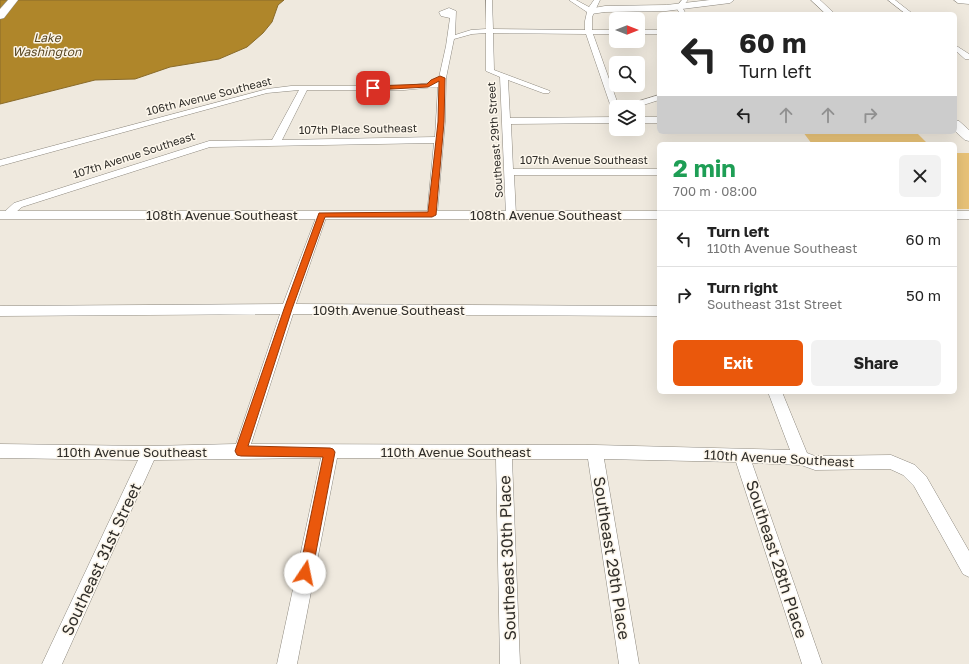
<!DOCTYPE html>
<meta charset="utf-8">
<style>
:root{--surface:#fff;--page:#f2f2f2;--text:#222;--muted:#767676;--line:#e0e0e0;--accent:#ea580c}
body{margin:0;font-family:"Golos Text",sans-serif;background:var(--page);color:var(--text);height:100vh;display:flex;flex-direction:column;font-size:15px;white-space:nowrap}
*{box-sizing:border-box;margin:0}
p{font-size:13px;color:var(--muted)}
.icon{flex:none;width:22px;height:22px;fill:none;stroke:currentColor;stroke-width:2;stroke-linecap:round;stroke-linejoin:round}
.map{position:relative;flex:1;overflow:hidden}
.drawer{position:absolute;left:657px;top:142px;width:300px;height:252px;display:flex;flex-direction:column;background:var(--surface);border-radius:6px;box-shadow:0 4px 16px #0002}
.drawer>*{flex:none}
.guide{position:absolute;left:657px;top:12px;width:300px;height:122px;border-radius:6px;box-shadow:0 4px 16px #0002;background:#fff;color:var(--text);overflow:hidden}
.needle{width:26px;rotate:90deg}
.fabs{position:absolute;left:609px;top:12px;display:grid;gap:8px}
.fabs a{display:grid;place-items:center;width:36px;height:36px;border-radius:6px;background:var(--surface);box-shadow:0 4px 16px #0002;font-size:20px}
.pin{position:absolute;display:grid;place-items:center;width:34px;height:34px;color:#fff;margin:-17px;border-radius:8px;box-shadow:0 2px 6px #0006}
.me{position:absolute;width:44px;margin:-22px;rotate:11deg;stroke-linejoin:round;filter:drop-shadow(0 0 3px #0008)}
.turn{display:flex;align-items:center;gap:14px;height:84px;padding:0 16px;font-size:18px}
.turn .icon{width:52px;height:52px;stroke-width:2.5}
.turn b{display:block;font-size:28px;line-height:34px}
.lanes{display:flex;align-items:center;height:38px;padding:0 16px;background:#0003;justify-content:center;gap:20px;direction:ltr}
.lanes .off{opacity:.35}
.round{display:grid;place-items:center;flex:none;width:42px;height:42px;border-radius:6px;background:var(--page)}
.overview{display:flex;align-items:center;justify-content:space-between;height:68px;padding:0 16px}
h1{font-size:24px;font-weight:700;line-height:30px;color:#1e9e55}
.cta{display:flex;gap:8px;margin-top:auto;padding:8px 16px}
.cta a{flex:1;height:46px;border-radius:6px;background:var(--accent);color:#fff;font-size:16px;font-weight:700;line-height:46px;text-align:center}
.cta a+a{background:var(--page);color:var(--text)}
ul{padding:0;list-style:none}
li{display:flex;align-items:center;gap:12px;height:56px;padding:0 16px;border-top:1px solid var(--line)}
li div{flex:1}
li b{display:block;font-size:15px}
li em{font-style:normal}
.map>svg:first-child{display:block}
.green{fill:#e9c378}
.water{fill:#af862a;stroke:#896b2a}
.lines{fill:none;stroke-linecap:round;stroke-linejoin:round}
.street-casing{stroke:#8d887e;stroke-width:1}
.secondary-casing{stroke:#8d887e;stroke-width:1}
.highway-casing{stroke:#8d887e;stroke-width:1}
.street{fill:#fff;fill-rule:evenodd}
.secondary{fill:#fff;fill-rule:evenodd}
.highway{fill:#fff;fill-rule:evenodd}
.route{fill:#ea580c;stroke:#983908}
.labels{text-anchor:middle;stroke-width:3;stroke-linejoin:round;paint-order:stroke}
.far-street-label{font-size:11px;fill:#2f2d29;stroke:#fcf6eb}
.far-water-label{font-size:12px;font-style:italic;fill:#5a4823;stroke:#fcf6eb}
.street-label{font-size:13px;fill:#2f2d29;stroke:#fcf6eb}
.near-street-label{font-size:16px;fill:#2f2d29;stroke:#fcf6eb}
</style>
<div class="map">
<svg width="969" height="664" viewBox="0 0 969 664">
<rect width="100%" height="100%" fill="#efe9de"/>
<path class="green" d="M803,132H916L928,144H812Z
M955,153H969V209H955Z"/>
<path class="water" d="M0,0H284L278,5L272,22L263,33L247,47L219,59L170,67L135,79L95,80L0,104Z"/>
<g class="lines">
<defs>
<path id="street" d="M486,0H492L493,29L585,30V21L587,12L569,0H576L589,7L594,0H600L592,17V30H616V34H593L619,107H616V113L612,110L586,34L493,33L494,70L550,91L549,93H543L508,80L510,118L616,117V123L511,124L513,169H659V175H514L516,215L511,218L507,217L506,215L500,77L486,71V33L472,34L454,39L446,78L445,122L437,215L436,217L432,218L427,215L434,143L210,147L22,207L10,217L6,218L1,215L14,203L209,141L272,140L299,90L267,93L0,166V160L267,89L291,86H404L438,82L446,46L450,18L441,16L439,12L449,8L456,11L455,35L471,30L486,29ZM438,87L435,137L282,140L307,90H404Z
M682,0H688L682,7L686,14H680L676,7Z
M888,0H895L913,14H906Z
M638,30H659V34H638Z
M955,45L969,54V59H965L955,50Z
M659,95V100L637,107H625L626,105Z
M638,117H659V123H638Z
M322,212L327,215L296,304L659,306V316L293,314L251,444L595,445L790,450L768,392H782L807,453L815,456L891,455L915,465L926,476L969,551V577L963,574L914,486L903,475L890,469L815,470L801,465L752,463L822,664H802L736,462L604,459L639,664H619L588,459H512L520,664H500L496,459L337,458L297,664H277L321,458L154,460L62,664H42L138,460L0,458V444L149,446L236,444L280,314L0,316V306L283,304L317,215Z"/>
<path id="secondary" d="M710,0H734L730,3L666,11L605,12L591,14L587,11L588,9L605,6L666,5Z
M811,0H820L835,14H826Z
M954,0H969V4L958,3Z
M955,120L959,121L969,130V141L965,140L955,131Z
M0,211H659V219H0Z
M955,211H969V219H955Z"/>
<path id="highway" d="M8,0H18L4,18L0,19V9Z"/>
</defs>
<use href="#street" class="street-casing"/>
<use href="#secondary" class="secondary-casing"/>
<use href="#highway" class="highway-casing"/>
<use href="#street" class="street"/>
<use href="#secondary" class="secondary"/>
<use href="#highway" class="highway"/>
</g>
<path class="route" d="M440,76L445,78L444,122L436,215L432,217H325L292,309L248,446L330,448L333,449L335,452L312,573L310,578L305,580L301,578L299,573L323,457L241,456L237,455L235,451L284,309L319,213L428,212L438,122L439,81L428,87L373,90L370,88L373,86L427,84L431,80Z"/>
<g class="labels">
<g class="far-street-label">
<text transform="translate(209 96) rotate(-14)" y="4">106th Avenue Southeast</text>
<text transform="translate(358 129) rotate(-1)" y="4">107th Place Southeast</text>
<text transform="translate(495 140) rotate(-94)" y="4">Southeast 29th Street</text>
<text transform="translate(134 155) rotate(-18)" y="4">107th Avenue Southeast</text>
<text x="584" y="164">107th Avenue Southeast</text>
</g>
<g class="far-water-label">
<text x="47" y="42">Lake<tspan x="47" dy="14">Washington</tspan></text>
</g>
<g class="street-label">
<text x="222" y="220">108th Avenue Southeast</text>
<text x="546" y="220">108th Avenue Southeast</text>
<text x="389" y="315">109th Avenue Southeast</text>
<text x="132" y="457">110th Avenue Southeast</text>
<text x="456" y="457">110th Avenue Southeast</text>
<text transform="translate(779 458) rotate(3)" y="5">110th Avenue Southeast</text>
</g>
<g class="near-street-label">
<text transform="translate(507 558) rotate(-92)" y="6">Southeast 30th Place</text>
<text transform="translate(612 558) rotate(81)" y="6">Southeast 29th Place</text>
<text transform="translate(101 559) rotate(-65)" y="6">Southeast 31st Street</text>
<text transform="translate(777 559) rotate(72)" y="6">Southeast 28th Place</text>
</g>
</g>
</svg>
<div class="fabs">
<a><svg class="needle" viewBox="-14 -14 28 28"><path d="M0-13l5 13h-10z" fill="#e53935"/><path d="M0 13l5-13h-10z" fill="#767676"/></svg></a>
<a><svg class="icon" aria-label="search" viewBox="0 0 24 24"><circle cx="10" cy="10" r="6"/><path d="M15 15l6 6"/></svg></a>
<a><svg class="icon" aria-label="layers" viewBox="0 0 24 24"><path d="M12 4l9 5-9 5-9-5zM3 14l9 5 9-5"/></svg></a>
</div>
<div class="pin" style="left:373px;top:88px;background:#d93025"><svg class="icon" aria-label="arrive" viewBox="0 0 24 24"><path d="M6 21V4h12l-3 4 3 4H6"/></svg></div>
<svg class="me" style="left:305px;top:573px" viewBox="-20 -20 40 40"><circle r="19" fill="#fff"/><path d="M0-13L10 11 0 6-10 11z" fill="#ea580c"/></svg>
<div class="guide">
<div class="turn"><svg class="icon" aria-label="left" viewBox="0 0 24 24"><path d="M17 20v-9H6M10 6l-5 5 5 5"/></svg><div><b>60 m</b>Turn left</div></div>
<div class="lanes"><svg class="icon" aria-label="left" viewBox="0 0 24 24"><path d="M17 20v-9H6M10 6l-5 5 5 5"/></svg><svg class="icon off" aria-label="ahead" viewBox="0 0 24 24"><path d="M12 20V5M6 11l6-6 6 6"/></svg><svg class="icon off" aria-label="ahead" viewBox="0 0 24 24"><path d="M12 20V5M6 11l6-6 6 6"/></svg><svg class="icon off" aria-label="right" viewBox="0 0 24 24"><path d="M7 20v-9h11M14 6l5 5-5 5"/></svg></div>
</div>
<section class="drawer">
<div class="overview"><div><h1>2 min</h1><p>700 m · 08:00</p></div><a class="round"><svg class="icon" aria-label="close" viewBox="0 0 24 24"><path d="M6 6l12 12M18 6L6 18"/></svg></a></div>
<ul>
<li><svg class="icon" aria-label="left" viewBox="0 0 24 24"><path d="M17 20v-9H6M10 6l-5 5 5 5"/></svg><div><b>Turn left</b><p>110th Avenue Southeast</p></div><em>60 m</em></li>
<li><svg class="icon" aria-label="right" viewBox="0 0 24 24"><path d="M7 20v-9h11M14 6l5 5-5 5"/></svg><div><b>Turn right</b><p>Southeast 31st Street</p></div><em>50 m</em></li>
</ul>
<div class="cta"><a>Exit</a><a>Share</a></div>
</section>
</div>
